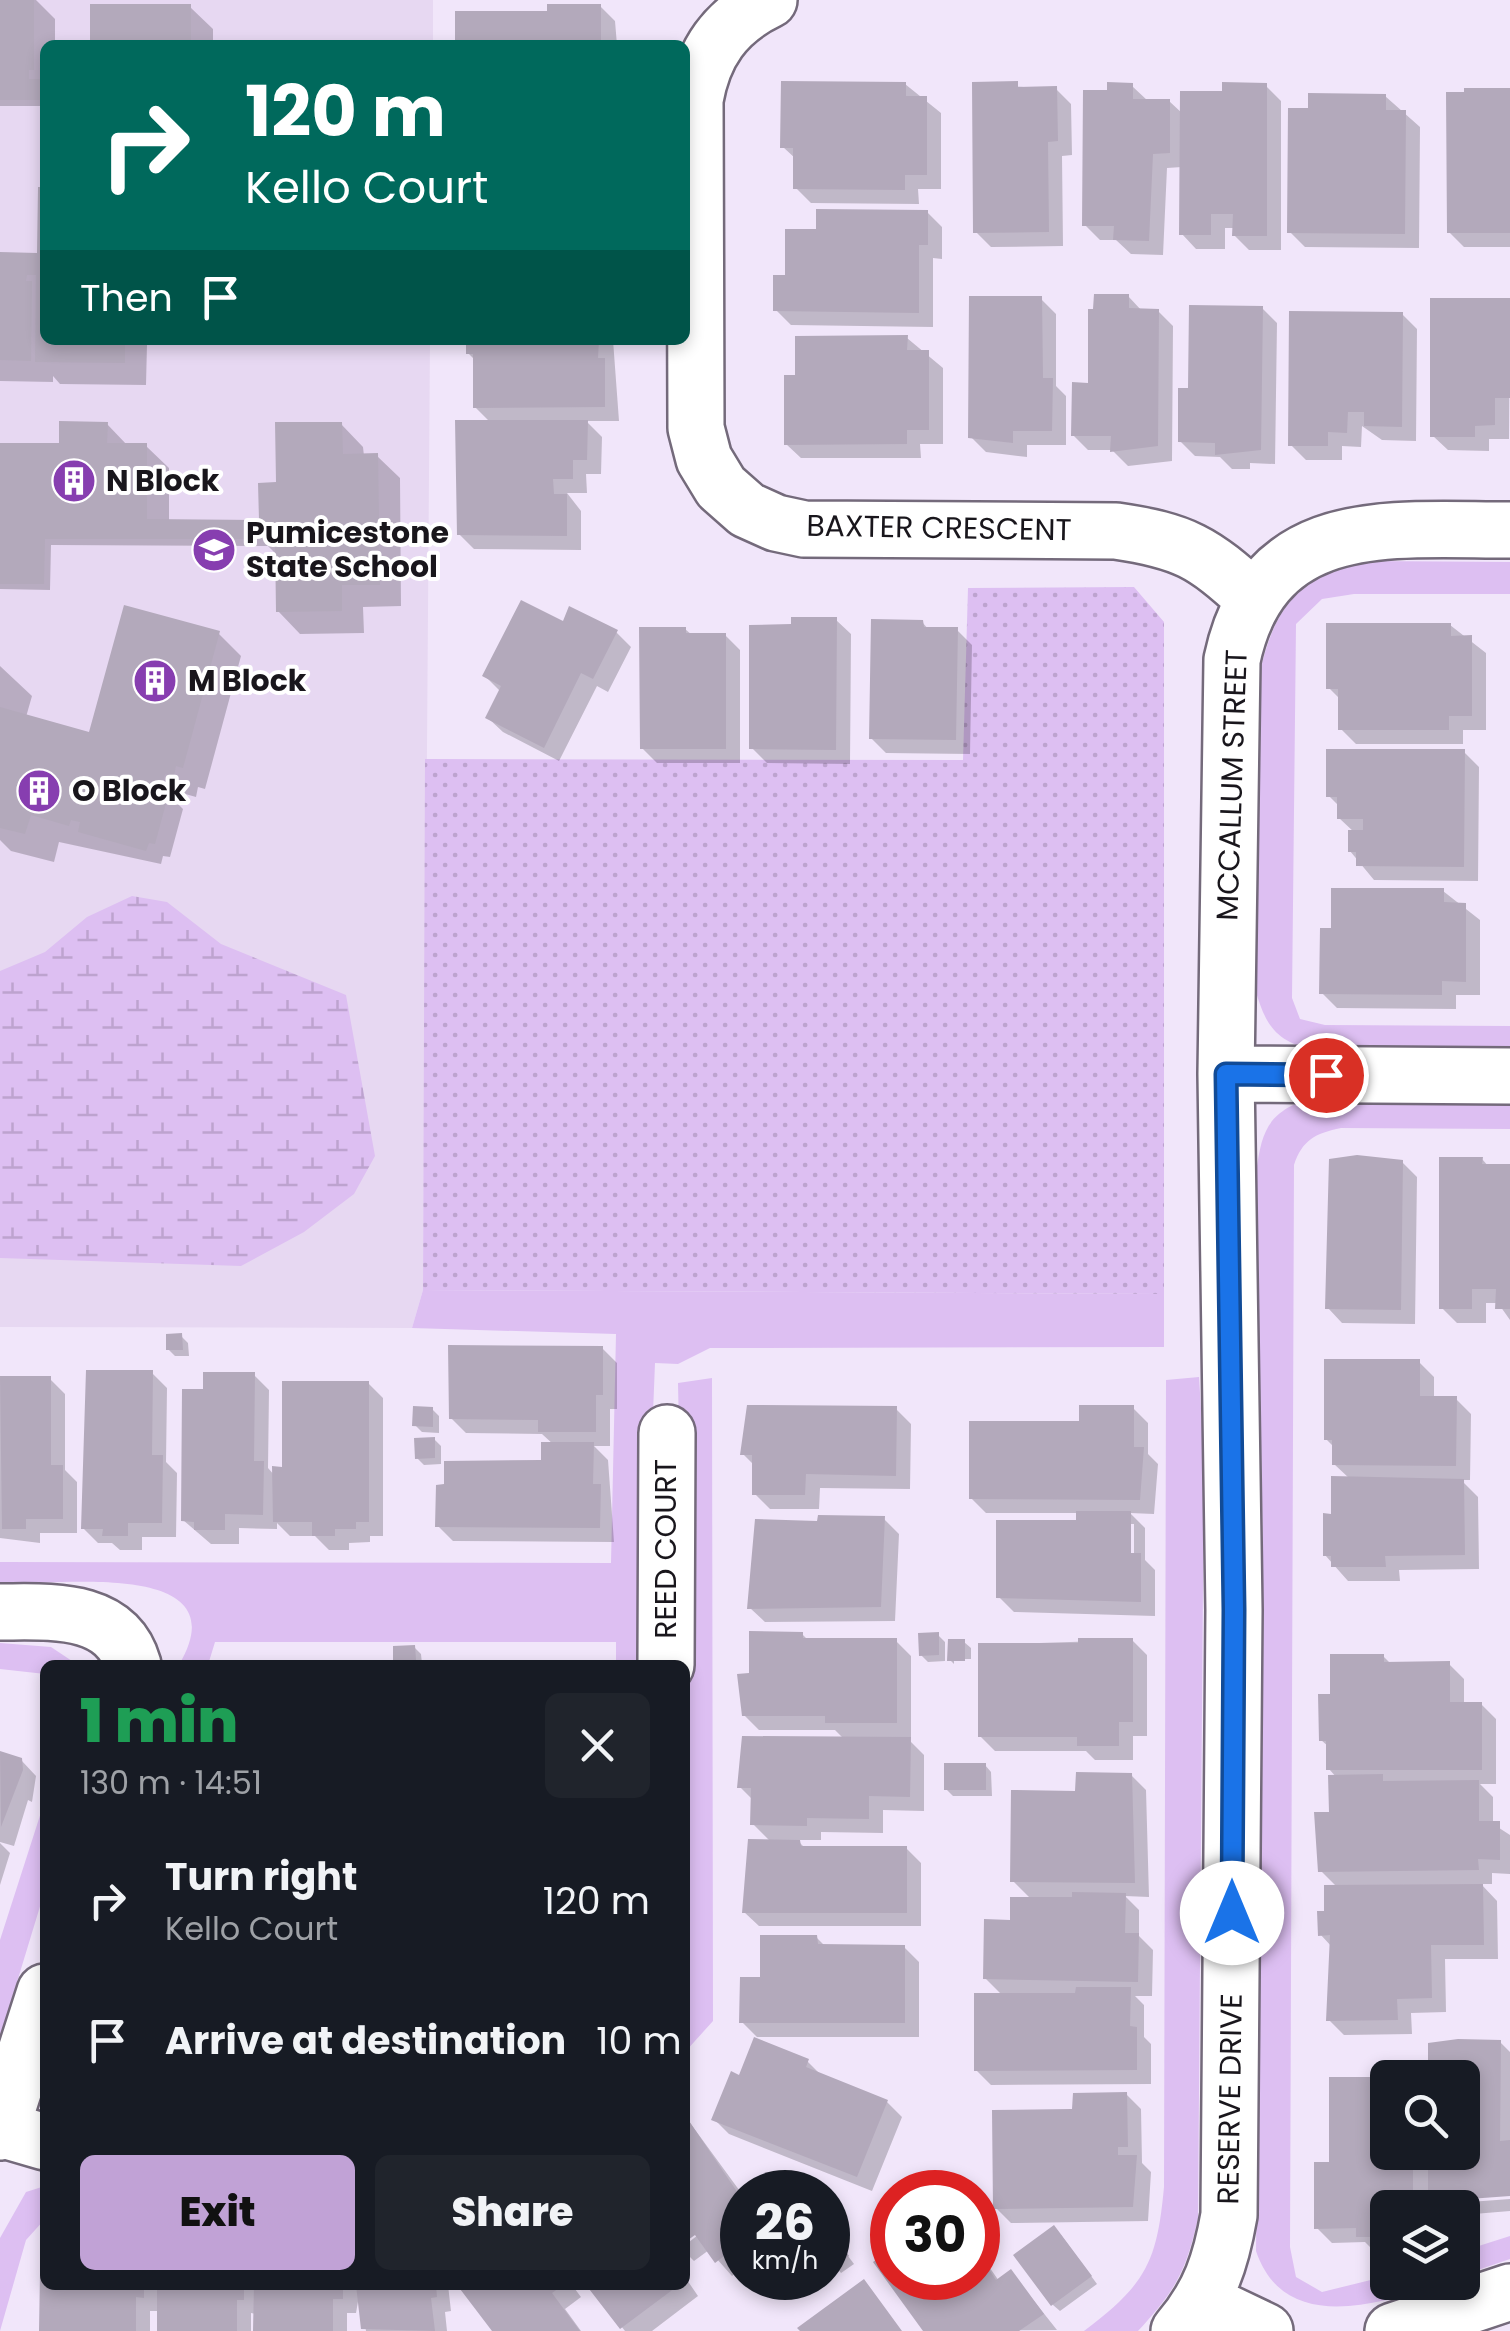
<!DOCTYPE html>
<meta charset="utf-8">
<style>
:root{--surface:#171b24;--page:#20242c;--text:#f1f3f6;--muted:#9ea1a6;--accent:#c1a2d6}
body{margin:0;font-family:Poppins,sans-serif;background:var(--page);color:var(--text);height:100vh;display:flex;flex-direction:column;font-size:38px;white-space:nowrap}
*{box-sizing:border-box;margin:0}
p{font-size:32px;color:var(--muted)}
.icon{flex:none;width:55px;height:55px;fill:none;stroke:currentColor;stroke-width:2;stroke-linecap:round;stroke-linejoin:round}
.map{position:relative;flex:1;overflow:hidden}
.side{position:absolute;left:40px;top:1660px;width:650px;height:630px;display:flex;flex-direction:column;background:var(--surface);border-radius:15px;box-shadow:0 5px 15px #0003}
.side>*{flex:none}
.top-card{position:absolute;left:40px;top:40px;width:650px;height:305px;border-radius:15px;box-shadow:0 5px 15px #0003;background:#00695c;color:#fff;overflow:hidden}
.buttons{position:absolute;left:1370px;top:2060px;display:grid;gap:20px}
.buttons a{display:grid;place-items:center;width:110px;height:110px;border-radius:15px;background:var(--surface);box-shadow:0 5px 15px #0003;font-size:50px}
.speed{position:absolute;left:720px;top:2170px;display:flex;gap:20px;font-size:50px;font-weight:700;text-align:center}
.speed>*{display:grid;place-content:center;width:130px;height:130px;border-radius:50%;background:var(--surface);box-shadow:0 5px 15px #0003;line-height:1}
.speed small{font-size:25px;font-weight:400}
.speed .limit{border:15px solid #d22;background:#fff;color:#111}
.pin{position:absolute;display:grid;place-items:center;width:85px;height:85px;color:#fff;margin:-42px;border:5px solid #fff;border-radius:50%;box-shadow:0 2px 10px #0007}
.me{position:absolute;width:110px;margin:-55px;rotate:0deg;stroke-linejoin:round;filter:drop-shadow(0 0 8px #0008)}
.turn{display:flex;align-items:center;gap:35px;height:210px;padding:0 40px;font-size:45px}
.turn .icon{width:130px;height:130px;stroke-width:2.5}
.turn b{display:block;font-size:70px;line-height:85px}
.then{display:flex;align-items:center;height:95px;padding:0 40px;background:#0003;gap:20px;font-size:38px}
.round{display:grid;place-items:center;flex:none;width:105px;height:105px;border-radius:15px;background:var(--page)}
.overview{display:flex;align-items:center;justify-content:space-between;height:170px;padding:0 40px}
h1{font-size:60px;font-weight:800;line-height:75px;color:#1e9e55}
.primary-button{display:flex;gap:20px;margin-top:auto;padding:20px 40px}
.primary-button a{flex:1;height:115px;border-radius:15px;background:var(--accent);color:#111;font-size:40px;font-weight:800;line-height:115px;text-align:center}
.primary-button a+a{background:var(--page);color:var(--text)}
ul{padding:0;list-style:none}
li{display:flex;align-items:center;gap:30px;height:140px;padding:0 40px}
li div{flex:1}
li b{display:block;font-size:38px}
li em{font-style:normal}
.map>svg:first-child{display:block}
.built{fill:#e7d8f2}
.grass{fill:#ddbff2}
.wetland{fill:url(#wetland-marsh)}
.park{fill:url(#park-dots)}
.shadow{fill:#0003;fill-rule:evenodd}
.building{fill:#b3a9bb}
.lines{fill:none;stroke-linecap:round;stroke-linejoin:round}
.minor-casing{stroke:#746a7b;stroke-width:60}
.minor{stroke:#fff;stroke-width:55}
.route-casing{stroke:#114b97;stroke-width:25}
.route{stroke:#1a73e8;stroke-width:18}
.labels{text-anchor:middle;stroke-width:8;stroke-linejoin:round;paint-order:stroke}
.poi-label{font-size:30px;font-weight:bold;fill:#19161c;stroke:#fff;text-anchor:start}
.street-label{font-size:30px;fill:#19161c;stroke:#fff}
</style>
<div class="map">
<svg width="1510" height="2331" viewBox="0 0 1510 2331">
<defs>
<pattern id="wetland-marsh" width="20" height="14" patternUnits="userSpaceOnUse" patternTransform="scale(2.5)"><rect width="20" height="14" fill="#ddbff2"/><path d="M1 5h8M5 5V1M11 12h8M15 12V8" fill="none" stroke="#bda3cf"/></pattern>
<pattern id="park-dots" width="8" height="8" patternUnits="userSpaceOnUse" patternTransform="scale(2.5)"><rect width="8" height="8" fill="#ddbff2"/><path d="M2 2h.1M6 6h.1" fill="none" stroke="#bda3cf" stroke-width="1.8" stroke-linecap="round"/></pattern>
</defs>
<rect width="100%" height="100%" fill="#f1e6fa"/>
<path class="built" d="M0,0H433V45H45V340H430L423,1290L412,1328L0,1327Z"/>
<path class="grass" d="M1369,561L1510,562V594H1354L1322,599L1296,624L1292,998L1300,1019L1325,1025L1510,1026V1052C1456,1052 1335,1064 1290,1042C1269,1032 1262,1012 1256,992L1258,680C1274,607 1296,577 1369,561Z
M1318,1095L1510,1096V1129L1341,1128C1316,1133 1302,1140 1294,1165L1290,2247L1296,2277L1322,2292L1387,2276L1388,2282L1442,2283C1371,2308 1283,2331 1256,2251L1263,1554L1256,1174C1262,1125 1270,1111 1318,1095Z
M423,1290L1164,1294V1347L710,1348L678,1364L655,1363L643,1665H616V1642H215L208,1665H179C242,1558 56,1585 0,1584V1562L611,1563L616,1334L412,1328Z
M1199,1377L1204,1457L1198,2218C1186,2272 1175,2291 1138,2331H1084C1146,2284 1157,2263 1164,2187L1166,1380Z
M712,1378L713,2021L685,2052L689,1432L679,1431L678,1383Z
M0,1643L51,1647L78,1665H45V1674L0,1669Z
M45,1800V1890L0,2038V1940Z
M45,2186V2219L26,2240L0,2331V2238L26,2192Z
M1510,2236V2259L1463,2275V2251Z"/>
<path class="wetland" d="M132,896L167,902L221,944L346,995L375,1156L354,1194L304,1232L241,1266L0,1258V971L45,952L87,917Z"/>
<path class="park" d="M1134,587L1164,622V1294L423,1290L425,759L963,760L968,588Z"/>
<path class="shadow" d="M0,0H36L55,19V45H45V106H0Z
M600,6L615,21L617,45H458L549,13Z
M190,7L213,29V45H92Z
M905,84L941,113V189H918L919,204L811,203L796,188V159L783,147Z
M975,84L1056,89L1071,104L1072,155L1062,156L1063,246L991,247L976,232Z
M1132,86L1148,101H1169L1183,114L1224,94L1266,86L1281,101V250H1249L1234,235L1235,228H1225V249H1196L1182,234V167L1167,168L1163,255L1131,254L1116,240H1100L1085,225L1110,93Z
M1510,91V247H1464L1449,232Z
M1385,96L1420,127L1419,248L1305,247L1290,232L1311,110Z
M45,189V340H219V345H147L146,385L60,384L53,376V382L0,381V255H39Z
M927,212L942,227V259L933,258V327L791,325L776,310L787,277L818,232Z
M1128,296L1142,311H1158L1173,326L1172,461L1128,466L1112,450H1088L1073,435Z
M1041,299L1056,314V386L1066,396V445H1027V457L986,452L971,437Z
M1510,300L1509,439H1489V451L1448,450L1433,436Z
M1262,308L1277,323L1275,464L1250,463V469H1232L1220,457L1195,456L1180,441L1190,390Z
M1402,314L1417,329L1416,441L1382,440L1362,426L1361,447L1342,446V460H1306L1291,445Z
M907,338L943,368V444H920L921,458H801L786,444Z
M468,340H613L619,421H586L602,437L601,474H586L587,493H567L581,511V550L474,549L459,534L490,422L475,407V360L468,353Z
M107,424L128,446H146L169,468V522H261L278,485L341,424L363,447L364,456H377L400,478L401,606L363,607L364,633L300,634L278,611L277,555L268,546L51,545L50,590L0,589V446H62Z
M836,620L851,634L850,764L767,763L752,748Z
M922,622L929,630H957L972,645L970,754L886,753L871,738Z
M564,624L616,632L631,647L608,692L597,686L559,761L503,732L488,718L501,692L485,676Z
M1450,625L1486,653V730H1463V744H1356L1341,729V700L1329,688Z
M685,629L692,635H725L740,650V763H657L642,748Z
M219,634L241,656L205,789L198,787L196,797L178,792L176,802L183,809L170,857L163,856L161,864L59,842L54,862L11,851L0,840V666L32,696L26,717L90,734Z
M1464,752L1479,767L1478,881L1374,880L1350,851L1355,833L1339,818V806L1329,796Z
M1443,891L1480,920V995H1456V1009L1337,1008L1322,993Z
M1482,1159L1489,1167H1510V1320L1498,1303H1486V1323H1457L1442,1308Z
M1402,1162L1417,1177L1415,1324L1342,1323L1328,1308Z
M181,1336L188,1343L189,1356H175L168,1349Z
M602,1348L617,1363V1409H610V1446H594L608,1460L614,1542L453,1541L438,1526L543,1463L554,1445L542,1434L466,1433L451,1418Z
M1419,1362L1434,1377V1398L1456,1399L1471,1414L1470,1480H1461L1478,1497L1479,1569L1399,1570L1400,1581H1348L1325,1555L1334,1516L1350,1479L1334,1464L1335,1448L1326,1439Z
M152,1373L167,1388L166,1462L177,1473L176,1537H142V1550H120L112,1543H98L83,1528Z
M254,1375L269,1390L268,1468L275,1476L368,1383L383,1398V1536H370V1542L349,1543V1550H329L315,1536H290L277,1523V1529L239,1528V1544H211L183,1520L206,1391Z
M0,1378L50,1379L65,1394V1470L77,1482V1533H40V1543L0,1538Z
M1133,1408L1148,1423V1454L1158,1464L1154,1514L1130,1513L1145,1528V1560L1155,1570V1616L1014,1612L999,1597L1078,1523V1513H986L971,1498L1081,1424ZM1129,1524H1134V1565H1129Z
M432,1409L439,1416V1433L422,1432L415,1425Z
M896,1409L911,1424L910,1489L820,1488L819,1509H770L755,1494V1466L743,1454Z
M434,1439L441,1446V1464L424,1465L417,1458Z
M884,1519L899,1534L895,1621L765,1622L750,1608Z
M802,1634L808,1640L896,1641L911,1656V1737H906L924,1755V1811L883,1810V1833L821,1832V1840H797L806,1849L906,1848L921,1863V1926H759L744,1912L771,1842L753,1824V1800L740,1787L845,1740L835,1730H759L744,1715L752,1676Z
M938,1635L945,1642V1661L928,1662L921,1655Z
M1132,1640L1147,1655V1736H1133V1760H1095L1086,1751H995L980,1736V1645Z
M964,1642L971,1648V1659H954V1664L950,1660Z
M414,1647L421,1654L422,1664L571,1665H401L396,1660Z
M1383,1656L1391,1664H1449L1464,1679V1704H1481L1496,1719V1784H1480L1493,1797V1824L1510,1835V1874L1492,1873V1884H1481L1497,1901L1498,1959H1445L1446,2012L1411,2013L1412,2034L1344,2035L1329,2020L1332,1947L1320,1934L1338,1888L1321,1871L1337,1778L1329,1769V1747L1321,1740L1332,1696Z
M0,1754L21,1760L36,1776L32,1802L28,1800L14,1846L0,1842Z
M985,1765L991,1772L992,1796H953L946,1789Z
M1131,1775L1146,1790L1149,1897L1125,1896L1139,1910V1936L1153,1950L1152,1996H1135L1144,2005V2037L1151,2044V2084L991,2085L976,2070L1003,1996L985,1978L1012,1923L1031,1899L1013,1881L1078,1794Z
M0,1843L10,1853L0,1885Z
M816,1937L826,1947H904L919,1962V2037H757L742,2022L763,1980Z
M1500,2042L1510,2052V2194L1442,2199V2204L1510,2199V2211L1462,2215V2208H1437L1427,2197V2208H1388V2251H1374L1365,2242L1332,2243L1317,2228L1388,2152H1462V2078Z
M807,2061L823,2077L887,2102L902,2117L872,2191L729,2134L714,2119L740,2078Z
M1126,2094L1141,2109L1142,2163L1151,2172L1148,2221L1011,2223L996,2208L1075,2112Z
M685,2116L742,2194V2268L732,2276L709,2250L694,2261L685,2252V2245L706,2229L685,2239Z
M828,2220L836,2231L828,2238Z
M1061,2235L1097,2284L1060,2311L1053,2305Z
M836,2240L854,2264L841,2273L828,2257V2246Z
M978,2251L999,2281L1011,2272L1057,2330L926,2331L876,2263L892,2252V2278H978Z
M45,2276V2285H448L451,2311L445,2312L447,2331H366L360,2290L356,2313H347V2331H256V2314L251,2313V2331H159V2311H150V2331H42Z
M685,2277L698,2296L652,2331H625L589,2285H685Z
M460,2285H572L581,2297L565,2309L581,2331H495Z"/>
<path class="building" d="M0,0H34V70H29V79H45V100H0Z
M90,4H191V45H90Z
M547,4H601V45H455V11H547Z
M781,81L906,82V96H927V175H905V190L793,189V148H780Z
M1018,81V87L1057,86L1058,141L1048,142L1049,232L973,233L972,82Z
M1107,82L1133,83V99H1170V153L1153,154L1149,241L1113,240L1114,226H1082L1083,90H1107Z
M1222,82L1267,83V236H1232L1233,214H1211V235H1179L1180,91H1222Z
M1464,88H1510V233H1447L1446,92H1464Z
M1308,93L1386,94V110H1406L1405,234L1287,233L1288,108H1308Z
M38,187H45V340H125V363L35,362L36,275H27L26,281H32L31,361L0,360V252L37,253Z
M816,209L928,210V245H919V313L773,311V275H785V229H816Z
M1094,294H1129V308L1159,309L1158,446L1110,452L1111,436H1071L1072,382L1088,383V309H1093Z
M969,296H1042L1043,378H1053L1052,431H1013V443L968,438Z
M1430,298H1510V398H1495V425L1475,426V437H1430Z
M1189,305L1263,306L1261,450L1215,455V443L1178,442V388H1188Z
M1289,311L1403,312L1402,427L1364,426V412H1348L1347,433L1328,432V446H1288Z
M908,335L907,350H929V430H907V444L784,445V375H795V336Z
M466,340H599L598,358H605V407L473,408V354H466Z
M455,420H588L587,460H573V479H553L554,494H567V536L457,535Z
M59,421L108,422L107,443H147V519L259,520L258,483L276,482L275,422H342L343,454L378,453L380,585H342V611L276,612L275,539H45L44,584H0V443H59Z
M521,600L563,621L569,606L618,630L593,679L581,673L544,748L485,718L501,686L482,676Z
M124,605L220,631L183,768L176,766L174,776L165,774L161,790L169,792L155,844L149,843L146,851L78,832L80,822L71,820L69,826L31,815L25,834L0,828V707L89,732Z
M791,617H837L836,750L749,749V625L791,624Z
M871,619L923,620L924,627H958L956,740L869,739Z
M1326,623H1451V636L1472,635V716H1449V730H1338V689H1326Z
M639,627H686V633H726V749H640Z
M1326,749H1465L1464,867L1356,866V852H1348V830H1363V819H1337V797H1326Z
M1331,888H1444V902L1466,903V982L1442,981V995L1319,994L1320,928H1331Z
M1357,1155L1403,1160L1401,1310L1325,1309L1329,1159Z
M1439,1157H1483L1482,1164H1510V1309H1495L1496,1289H1472V1309H1439Z
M182,1333L183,1350H166V1334Z
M448,1345L603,1346V1395H596V1432H538V1420L449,1419Z
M1324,1359H1420V1396H1457L1456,1466L1332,1465V1440H1324Z
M86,1370H153L152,1455H163L162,1523H128V1536H102L103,1529H81Z
M203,1372H255L254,1461H264L263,1515L225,1514V1530H194V1522L181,1521L182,1389H203Z
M0,1376H51V1465H63V1519H26V1529H2Z
M282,1381H369V1522H356V1529H335V1536H312V1522H273L272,1466L282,1467Z
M747,1405L897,1406L896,1476L806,1474L805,1495H752V1455H740Z
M1079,1405H1134V1447H1144L1140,1500L969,1499V1421H1079Z
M413,1406L433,1407V1427L412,1426Z
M435,1437V1458L415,1459L414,1438Z
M541,1442H594L593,1484H601L600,1528L435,1527L436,1485L444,1484V1461L541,1460Z
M1331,1476L1464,1479L1465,1555L1385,1556L1386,1567H1331V1556H1323V1513L1331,1514Z
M1076,1511H1131V1553H1141V1602L996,1598V1520H1076Z
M818,1515L885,1516L881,1607L747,1609L755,1519L817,1521Z
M749,1631L803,1632V1638H897V1723H825V1716H742L737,1674L749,1673Z
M939,1632V1655L919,1656L918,1633Z
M1078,1638H1133V1722H1119V1746H1077V1737H978V1643H1078Z
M948,1639H965V1661H947Z
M415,1645L416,1660L393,1661V1646Z
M1330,1654H1384V1662L1450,1661V1702H1482V1770H1326V1741H1319L1318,1694H1330Z
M742,1736L911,1737L910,1797L869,1796V1819L807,1818V1826L750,1825L751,1788H737Z
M0,1751L22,1758L23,1770L1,1827Z
M944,1763H986V1790H944Z
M1076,1772L1132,1773L1135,1883L1010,1882L1011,1790L1075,1791Z
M1383,1774V1781L1479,1780V1821H1500V1860L1478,1859L1479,1870L1318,1872L1314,1812H1329L1328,1775Z
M748,1839L800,1840L801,1846H907V1913H742Z
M1483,1884L1484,1945H1431L1432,1998L1397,1999L1398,2020L1326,2021L1330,1935L1318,1936L1317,1911H1324V1885Z
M1072,1892L1126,1893L1125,1933H1139L1138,1982L983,1979L984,1919L1010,1920V1897H1072Z
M760,1935H817L818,1944L905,1945V2023H739L740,1977H760Z
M1076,1987H1131L1130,2026L1137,2027V2070L974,2071V1993H1075Z
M754,2037L809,2059L806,2067L888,2100L857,2177L711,2120L731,2071L739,2075Z
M1458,2039L1501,2040L1500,2141L1510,2140V2196L1428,2202V2152H1462V2078H1428V2043Z
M1329,2077H1388V2152H1413V2208H1388V2243H1378L1377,2237H1356V2228L1314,2229V2162H1329Z
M1127,2092L1128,2147H1118V2155H1137L1133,2207L993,2209L992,2110L1072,2109L1073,2093Z
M685,2115L742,2199V2242L715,2263L695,2235L685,2242Z
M1054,2225L1092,2276L1051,2306L1013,2255Z
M836,2237L849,2256L832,2268L828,2243Z
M892,2248V2278H978V2253L996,2280L1011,2269L1044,2314L1019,2331H923L873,2262Z
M45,2273V2285H144V2298L136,2297V2331H39L40,2274Z
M864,2279L902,2331H800L797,2328Z
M157,2285H244V2300H237V2331H157Z
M254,2285H343V2299H333V2331H253Z
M356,2285H436L437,2297L431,2298L435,2331L361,2329Z
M457,2285H563L552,2293L580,2331H492Z
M586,2285H679L620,2329Z"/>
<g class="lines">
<defs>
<path id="minor" d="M769,0C725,21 703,53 695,100L696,428L704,459L721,487L747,510L776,523L804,529L1116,531C1184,541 1203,552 1253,598
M1226,1074L1510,1076
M0,1612C50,1612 116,1606 133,1665
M666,1665L667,1433
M1,2129L45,2142
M0,2132L45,1992
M1204,2302L1265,2331
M1179,2331C1210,2295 1221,2261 1229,2215L1234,1610L1226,1074L1232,660C1263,512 1391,530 1510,530
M1393,2331L1510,2292"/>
</defs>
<use href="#minor" class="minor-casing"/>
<use href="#minor" class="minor"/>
</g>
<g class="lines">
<defs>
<path id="route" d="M1232,1913L1234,1610L1226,1074L1326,1075"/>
</defs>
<use href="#route" class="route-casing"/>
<use href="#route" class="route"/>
</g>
<defs>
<symbol id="building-disc" viewBox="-11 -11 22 22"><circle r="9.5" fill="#873eb0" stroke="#fff"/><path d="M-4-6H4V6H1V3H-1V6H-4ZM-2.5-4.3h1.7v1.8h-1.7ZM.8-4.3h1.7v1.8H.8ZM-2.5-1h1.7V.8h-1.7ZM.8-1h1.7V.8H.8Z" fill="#fff"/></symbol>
<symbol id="school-disc" viewBox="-11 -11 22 22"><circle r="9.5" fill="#873eb0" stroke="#fff"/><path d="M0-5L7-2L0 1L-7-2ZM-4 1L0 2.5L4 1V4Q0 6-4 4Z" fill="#fff"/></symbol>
</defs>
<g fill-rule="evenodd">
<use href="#building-disc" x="49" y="456" width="50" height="50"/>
<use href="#school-disc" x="189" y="525" width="50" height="50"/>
<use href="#building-disc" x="130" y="656" width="50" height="50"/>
<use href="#building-disc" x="14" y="766" width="50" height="50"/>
</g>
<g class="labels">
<g class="poi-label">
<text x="106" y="491">N Block</text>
<text x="246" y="543">Pumicestone<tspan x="246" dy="34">State School</tspan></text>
<text x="188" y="691">M Block</text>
<text x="72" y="801">O Block</text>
</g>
<g class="street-label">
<text transform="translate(939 528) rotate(1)" y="10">BAXTER CRESCENT</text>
<text transform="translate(1232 785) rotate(-88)" y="10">MCCALLUM STREET</text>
<text transform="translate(666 1549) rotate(-90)" y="10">REED COURT</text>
<text transform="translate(1230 2099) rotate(-89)" y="10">RESERVE DRIVE</text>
</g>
</g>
</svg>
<div class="buttons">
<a><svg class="icon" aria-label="search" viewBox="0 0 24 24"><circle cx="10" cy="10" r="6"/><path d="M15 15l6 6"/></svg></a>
<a><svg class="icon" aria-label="layers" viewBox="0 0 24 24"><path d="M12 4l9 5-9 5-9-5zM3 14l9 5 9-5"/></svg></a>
</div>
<div class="speed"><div>26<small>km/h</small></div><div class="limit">30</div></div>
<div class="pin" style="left:1326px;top:1075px;background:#d93025"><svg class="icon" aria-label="arrive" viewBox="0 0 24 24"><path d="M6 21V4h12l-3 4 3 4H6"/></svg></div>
<svg class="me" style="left:1232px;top:1913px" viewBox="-20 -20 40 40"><circle r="19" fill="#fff"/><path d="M0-13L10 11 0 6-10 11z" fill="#1a73e8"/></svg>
<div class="top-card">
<div class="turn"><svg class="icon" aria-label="right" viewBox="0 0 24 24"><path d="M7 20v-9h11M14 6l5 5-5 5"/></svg><div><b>120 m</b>Kello Court</div></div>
<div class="then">Then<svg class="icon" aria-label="arrive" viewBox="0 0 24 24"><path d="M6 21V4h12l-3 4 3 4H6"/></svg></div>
</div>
<section class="side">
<div class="overview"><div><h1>1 min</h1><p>130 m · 14:51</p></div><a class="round"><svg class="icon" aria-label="close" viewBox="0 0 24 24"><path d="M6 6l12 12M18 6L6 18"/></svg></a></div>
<ul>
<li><svg class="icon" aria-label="right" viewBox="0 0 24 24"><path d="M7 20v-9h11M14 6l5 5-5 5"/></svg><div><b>Turn right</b><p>Kello Court</p></div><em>120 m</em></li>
<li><svg class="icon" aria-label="arrive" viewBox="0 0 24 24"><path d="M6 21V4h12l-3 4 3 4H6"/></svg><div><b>Arrive at destination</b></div><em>10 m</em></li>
</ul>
<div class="primary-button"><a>Exit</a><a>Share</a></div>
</section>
</div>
